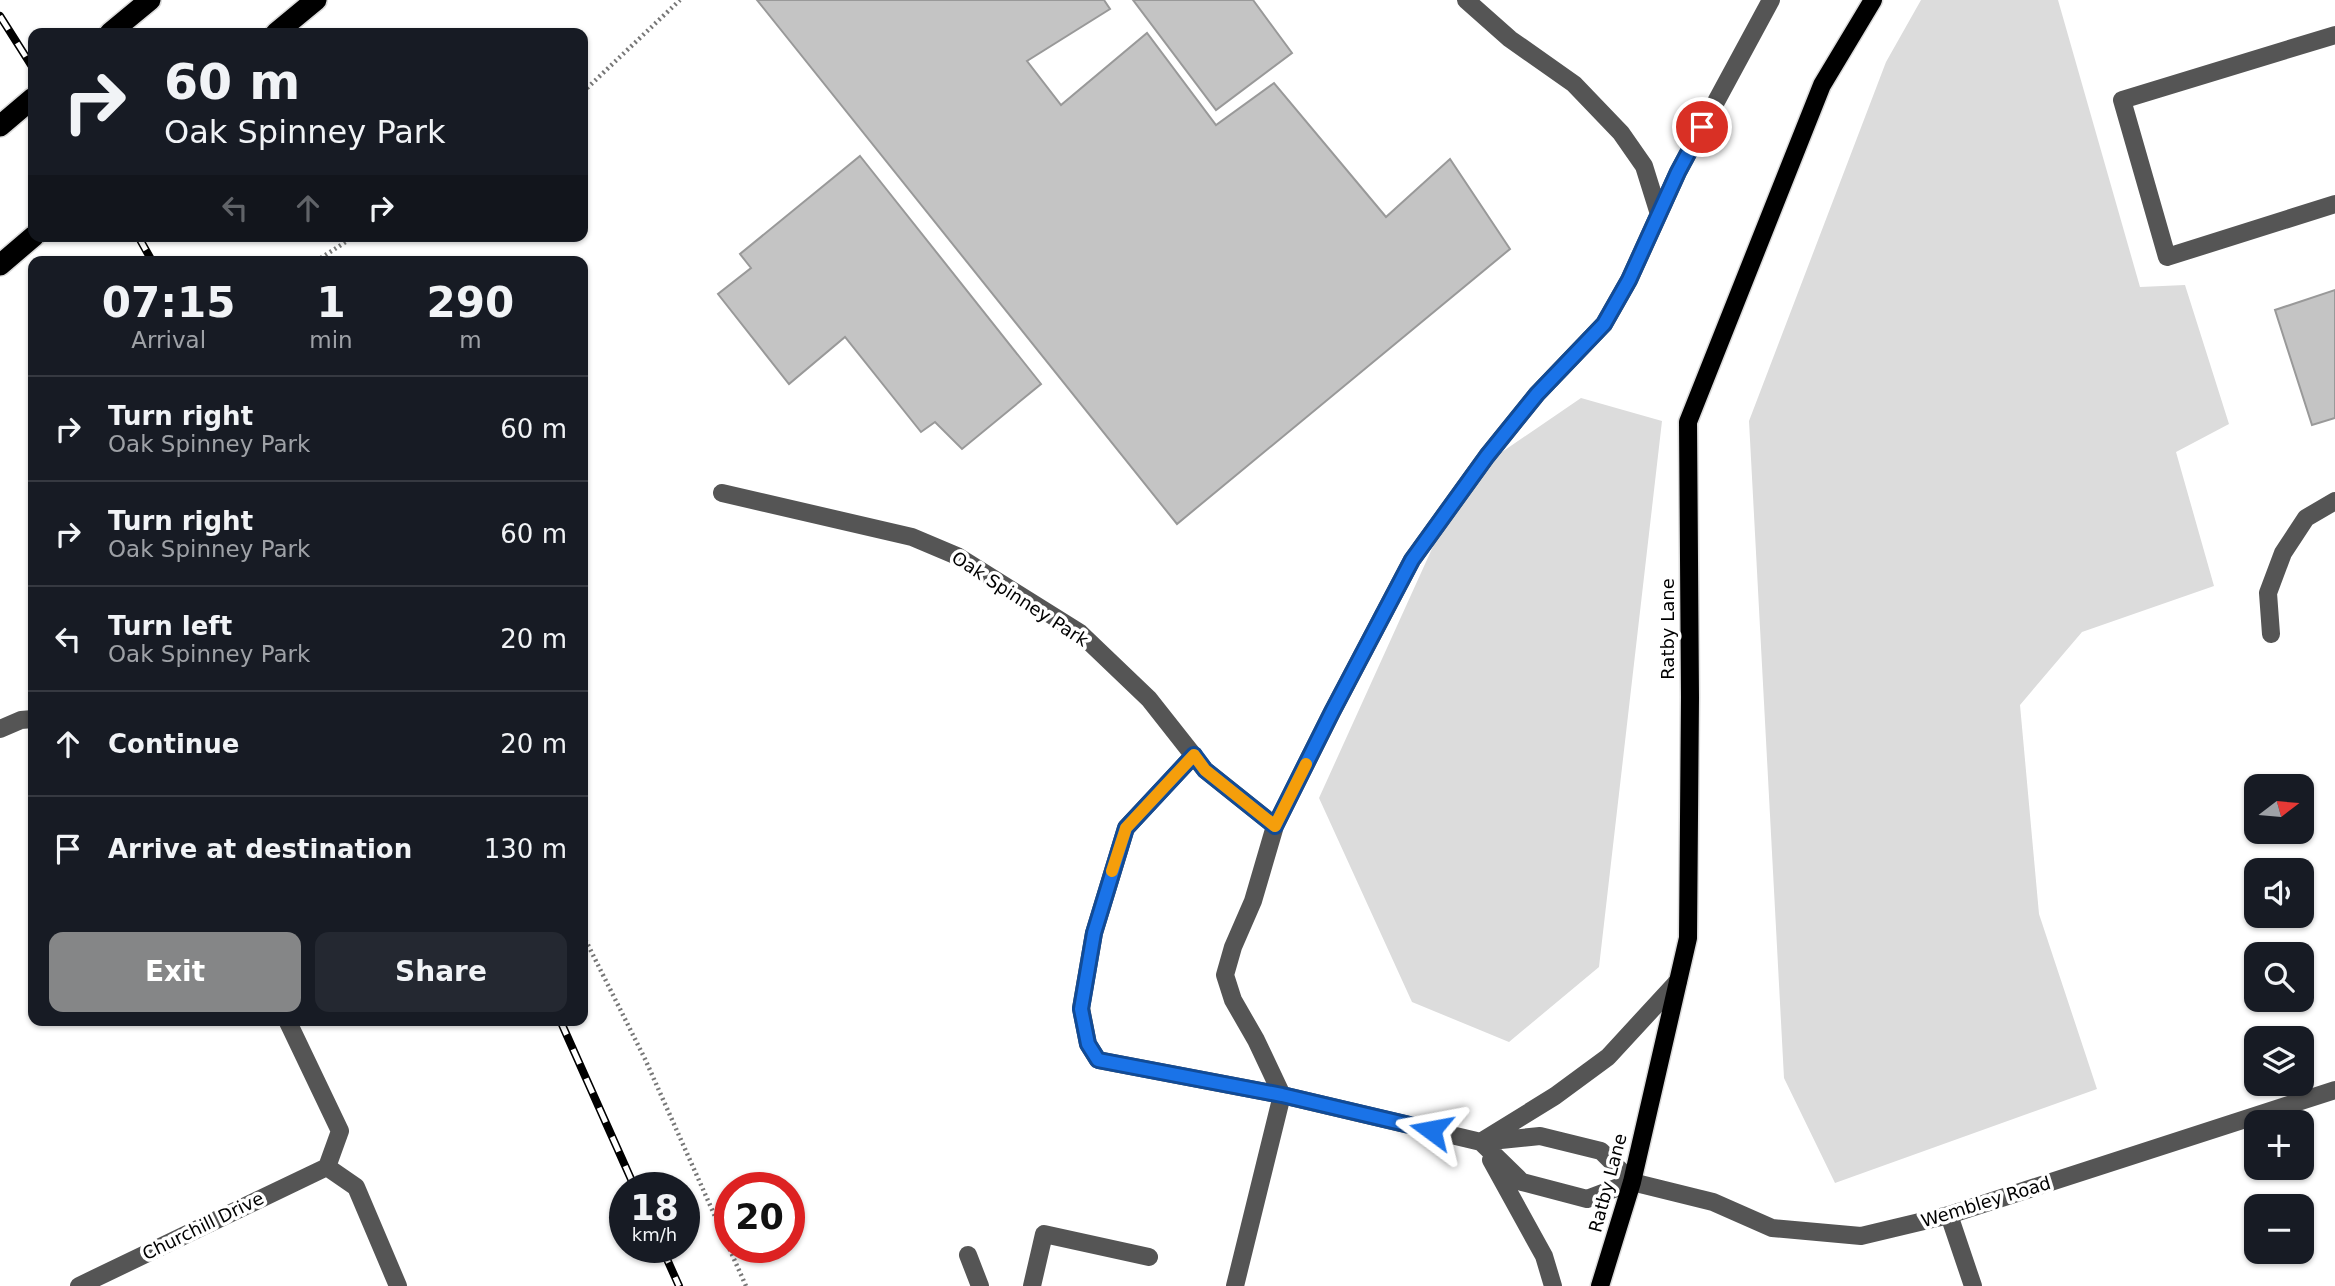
<!DOCTYPE html>
<meta charset="utf-8">
<style>
:root{--surface:#171b24;--page:#242831;--text:#f1f3f6;--muted:#9ea1a6;--line:#363941;--accent:#858687}
body{margin:0;font-family:"DejaVu Sans",sans-serif;background:var(--page);color:var(--text);height:100vh;display:flex;flex-direction:column;font-size:26px;white-space:nowrap}
*{box-sizing:border-box;margin:0}
p{font-size:23px;color:var(--muted)}
.icon{flex:none;width:38px;height:38px;fill:none;stroke:currentColor;stroke-width:2;stroke-linecap:round;stroke-linejoin:round}
.map{position:relative;flex:1;overflow:hidden}
.side{position:absolute;left:28px;top:256px;width:560px;height:770px;display:flex;flex-direction:column;background:var(--surface);border-radius:14px;box-shadow:0 2px 5px #0004}
.side>*{flex:none}
.top-card{position:absolute;left:28px;top:28px;width:560px;height:214px;border-radius:14px;box-shadow:0 2px 5px #0004;background:#171b24;color:var(--text);overflow:hidden}
.needle{width:46px;rotate:74deg}
.fabs{position:absolute;left:2244px;top:774px;display:grid;gap:14px}
.fabs a{display:grid;place-items:center;width:70px;height:70px;border-radius:14px;background:var(--surface);box-shadow:0 2px 5px #0004;font-size:35px}
.speed{position:absolute;left:609px;top:1172px;display:flex;gap:14px;font-size:35px;font-weight:700;text-align:center}
.speed>*{display:grid;place-content:center;width:91px;height:91px;border-radius:50%;background:var(--surface);box-shadow:0 2px 5px #0004;line-height:1}
.speed small{font-size:18px;font-weight:400}
.speed .limit{border:10px solid #d22;background:#fff;color:#111}
.pin{position:absolute;display:grid;place-items:center;width:60px;height:60px;color:#fff;margin:-30px;border:4px solid #fff;border-radius:50%;box-shadow:0 2px 7px #0007}
.me{position:absolute;width:77px;margin:-38px;rotate:283deg;stroke-linejoin:round;filter:drop-shadow(0 0 5px #0008)}
.turn{display:flex;align-items:center;gap:24px;height:147px;padding:0 21px;font-size:32px}
.turn .icon{width:91px;height:91px;stroke-width:2.5}
.turn b{display:block;font-size:49px;line-height:60px}
.lanes{display:flex;align-items:center;height:66px;padding:0 21px;background:#0003;justify-content:center;gap:35px;direction:ltr}
.lanes .off{opacity:.35}
.eta{display:flex;justify-content:space-evenly;align-items:center;height:119px;text-align:center}
.eta b{font-size:42px;font-weight:800;line-height:49px}
.primary-button{display:flex;gap:14px;margin-top:auto;padding:14px 21px}
.primary-button a{flex:1;height:80px;border-radius:14px;background:var(--accent);color:#fff;font-size:28px;font-weight:800;line-height:80px;text-align:center}
.primary-button a+a{background:var(--page);color:var(--text)}
ul{padding:0;list-style:none}
li{display:flex;align-items:center;gap:21px;height:105px;padding:0 21px;border-top:2px solid var(--line)}
li div{flex:1}
li b{display:block;font-size:26px}
li em{font-style:normal}
.map>svg:first-child{display:block}
.green{fill:#dcdcdc}
.building{fill:#c4c4c4;stroke:#999;stroke-width:2}
.lines{fill:none;stroke-linecap:round;stroke-linejoin:round}
.major-casing{stroke:#dbdbdb;stroke-width:21}
.highway-casing{stroke:#dbdbdb;stroke-width:24}
.path{stroke:#777;stroke-width:4.5;stroke-dasharray:2 3.5;stroke-linecap:butt}
.minor{stroke:#555;stroke-width:18}
.major{stroke:#000;stroke-width:18}
.highway{stroke:#000;stroke-width:21}
.rail-casing{stroke:#000;stroke-width:8}
.rail{stroke:#fff;stroke-width:5;stroke-dasharray:16;stroke-linecap:butt}
.route-casing{stroke:#114b97;stroke-width:18}
.route{stroke:#1a73e8;stroke-width:12}
.slow{stroke:#f59e0b;stroke-width:12}
.labels{text-anchor:middle;stroke-width:7;stroke-linejoin:round;paint-order:stroke}
.street-label{font-size:18px;fill:#000;stroke:#fff}
</style>
<div class="map">
<svg width="2335" height="1286" viewBox="0 0 2335 1286">
<rect width="100%" height="100%" fill="#fff"/>
<path class="green" d="M1921,0H2058L2140,287L2185,285L2229,424L2176,452L2214,586L2082,632L2020,705L2039,914L2097,1089L1835,1183L1784,1078L1749,421L1886,62Z
M1581,398L1662,421L1599,967L1509,1042L1412,1002L1319,798L1464,478Z"/>
<path class="building" d="M757,0H1104L1110,9L1027,61L1061,105L1147,33L1216,125L1274,83L1386,217L1450,159L1510,249L1177,524Z
M1133,0H1253L1292,53L1216,110Z
M860,156L1041,384L962,449L935,422L921,432L845,337L789,384L718,294L751,268L740,254Z
M2335,290V418L2312,425L2275,310Z"/>
<g class="lines">
<defs>
<path id="major" d="M1600,1286L1632,1182L1688,938L1690,697L1688,422L1822,85L1873,0"/>
<path id="highway" d="M110,33L150,0
M276,33L316,0
M0,126L33,98
M0,265L34,236"/>
</defs>
<use href="#major" class="major-casing"/>
<use href="#highway" class="highway-casing"/>
<path class="path" d="M583,92L680,0
M316,261L355,236
M583,935L645,1059L746,1286"/>
<path class="minor" d="M1466,0L1510,39L1574,84L1621,133L1644,166L1659,214
M2335,35L2122,100L2167,257L2335,204
M722,493L912,537L957,556L1080,633L1149,699L1205,770L1275,826
M2271,634L2268,593L2283,553L2306,518L2335,501
M0,729L21,720L33,719
M1194,755L1126,828L1094,933L1081,1008L1088,1044L1098,1060L1282,1095L1481,1142L1540,1136L1601,1151L1632,1182
M287,1020L340,1131L327,1167L356,1187L398,1286
M1282,1095L1256,1040L1233,1000L1225,975L1233,947L1253,901L1275,826L1332,712L1412,560L1487,456L1537,394L1604,324L1629,280L1678,172L1771,0
M1484,1140L1555,1096L1608,1057L1678,981
M1481,1142L1522,1182L1587,1199L1632,1182
M1491,1160L1544,1256L1553,1286
M1632,1182L1713,1202L1772,1228L1861,1236L1949,1215L2335,1090
M1949,1215L1973,1286
M968,1255L980,1286
M79,1286L327,1167
M1032,1286L1044,1234L1149,1257
M1235,1286L1282,1095"/>
<use href="#major" class="major"/>
<use href="#highway" class="highway"/>
<defs>
<path id="rail" d="M0,16L33,68
M138,236L152,261
M560,1020L635,1188
M662,1248L679,1286"/>
</defs>
<use href="#rail" class="rail-casing"/>
<use href="#rail" class="rail"/>
</g>
<g class="lines">
<defs>
<path id="route" d="M1431,1130L1282,1095L1098,1060L1088,1044L1081,1009L1094,933L1126,828L1194,755L1205,770L1275,826L1332,712L1412,560L1487,456L1537,394L1604,324L1629,280L1678,172L1702,127"/>
</defs>
<use href="#route" class="route-casing"/>
<use href="#route" class="route"/>
<path class="slow" d="M1112,871L1126,828L1194,755L1205,770L1275,826L1306,764"/>
</g>
<g class="labels">
<g class="street-label">
<text transform="translate(1020 599) rotate(33)" y="6">Oak Spinney Park</text>
<text transform="translate(1668 629) rotate(-90)" y="6">Ratby Lane</text>
<text transform="translate(1608 1183) rotate(-75)" y="6">Ratby Lane</text>
<text transform="translate(1986 1202) rotate(-17)" y="6">Wembley Road</text>
<text transform="translate(203 1226) rotate(-26)" y="6">Churchill Drive</text>
</g>
</g>
</svg>
<div class="fabs">
<a><svg class="needle" viewBox="-14 -14 28 28"><path d="M0-13l5 13h-10z" fill="#e53935"/><path d="M0 13l5-13h-10z" fill="#9ea1a6"/></svg></a>
<a><svg class="icon" aria-label="sound" viewBox="0 0 24 24"><path d="M4 9h4l5-4v14l-5-4H4zM17 9q2 3 0 6"/></svg></a>
<a><svg class="icon" aria-label="search" viewBox="0 0 24 24"><circle cx="10" cy="10" r="6"/><path d="M15 15l6 6"/></svg></a>
<a><svg class="icon" aria-label="layers" viewBox="0 0 24 24"><path d="M12 4l9 5-9 5-9-5zM3 14l9 5 9-5"/></svg></a>
<a>+</a>
<a>−</a>
</div>
<div class="speed"><div>18<small>km/h</small></div><div class="limit">20</div></div>
<div class="pin" style="left:1702px;top:127px;background:#d93025"><svg class="icon" aria-label="arrive" viewBox="0 0 24 24"><path d="M6 21V4h12l-3 4 3 4H6"/></svg></div>
<svg class="me" style="left:1431px;top:1130px" viewBox="-20 -20 40 40"><path d="M0-17L14 15 0 8-14 15z" fill="#1a73e8" stroke="#fff" stroke-width="4"/></svg>
<div class="top-card">
<div class="turn"><svg class="icon" aria-label="right" viewBox="0 0 24 24"><path d="M7 20v-9h11M14 6l5 5-5 5"/></svg><div><b>60 m</b>Oak Spinney Park</div></div>
<div class="lanes"><svg class="icon off" aria-label="left" viewBox="0 0 24 24"><path d="M17 20v-9H6M10 6l-5 5 5 5"/></svg><svg class="icon off" aria-label="ahead" viewBox="0 0 24 24"><path d="M12 20V5M6 11l6-6 6 6"/></svg><svg class="icon" aria-label="right" viewBox="0 0 24 24"><path d="M7 20v-9h11M14 6l5 5-5 5"/></svg></div>
</div>
<section class="side">
<div class="eta">
<div><b>07:15</b><p>Arrival</p></div>
<div><b>1</b><p>min</p></div>
<div><b>290</b><p>m</p></div>
</div>
<ul>
<li><svg class="icon" aria-label="right" viewBox="0 0 24 24"><path d="M7 20v-9h11M14 6l5 5-5 5"/></svg><div><b>Turn right</b><p>Oak Spinney Park</p></div><em>60 m</em></li>
<li><svg class="icon" aria-label="right" viewBox="0 0 24 24"><path d="M7 20v-9h11M14 6l5 5-5 5"/></svg><div><b>Turn right</b><p>Oak Spinney Park</p></div><em>60 m</em></li>
<li><svg class="icon" aria-label="left" viewBox="0 0 24 24"><path d="M17 20v-9H6M10 6l-5 5 5 5"/></svg><div><b>Turn left</b><p>Oak Spinney Park</p></div><em>20 m</em></li>
<li><svg class="icon" aria-label="ahead" viewBox="0 0 24 24"><path d="M12 20V5M6 11l6-6 6 6"/></svg><div><b>Continue</b></div><em>20 m</em></li>
<li><svg class="icon" aria-label="arrive" viewBox="0 0 24 24"><path d="M6 21V4h12l-3 4 3 4H6"/></svg><div><b>Arrive at destination</b></div><em>130 m</em></li>
</ul>
<div class="primary-button"><a>Exit</a><a>Share</a></div>
</section>
</div>
